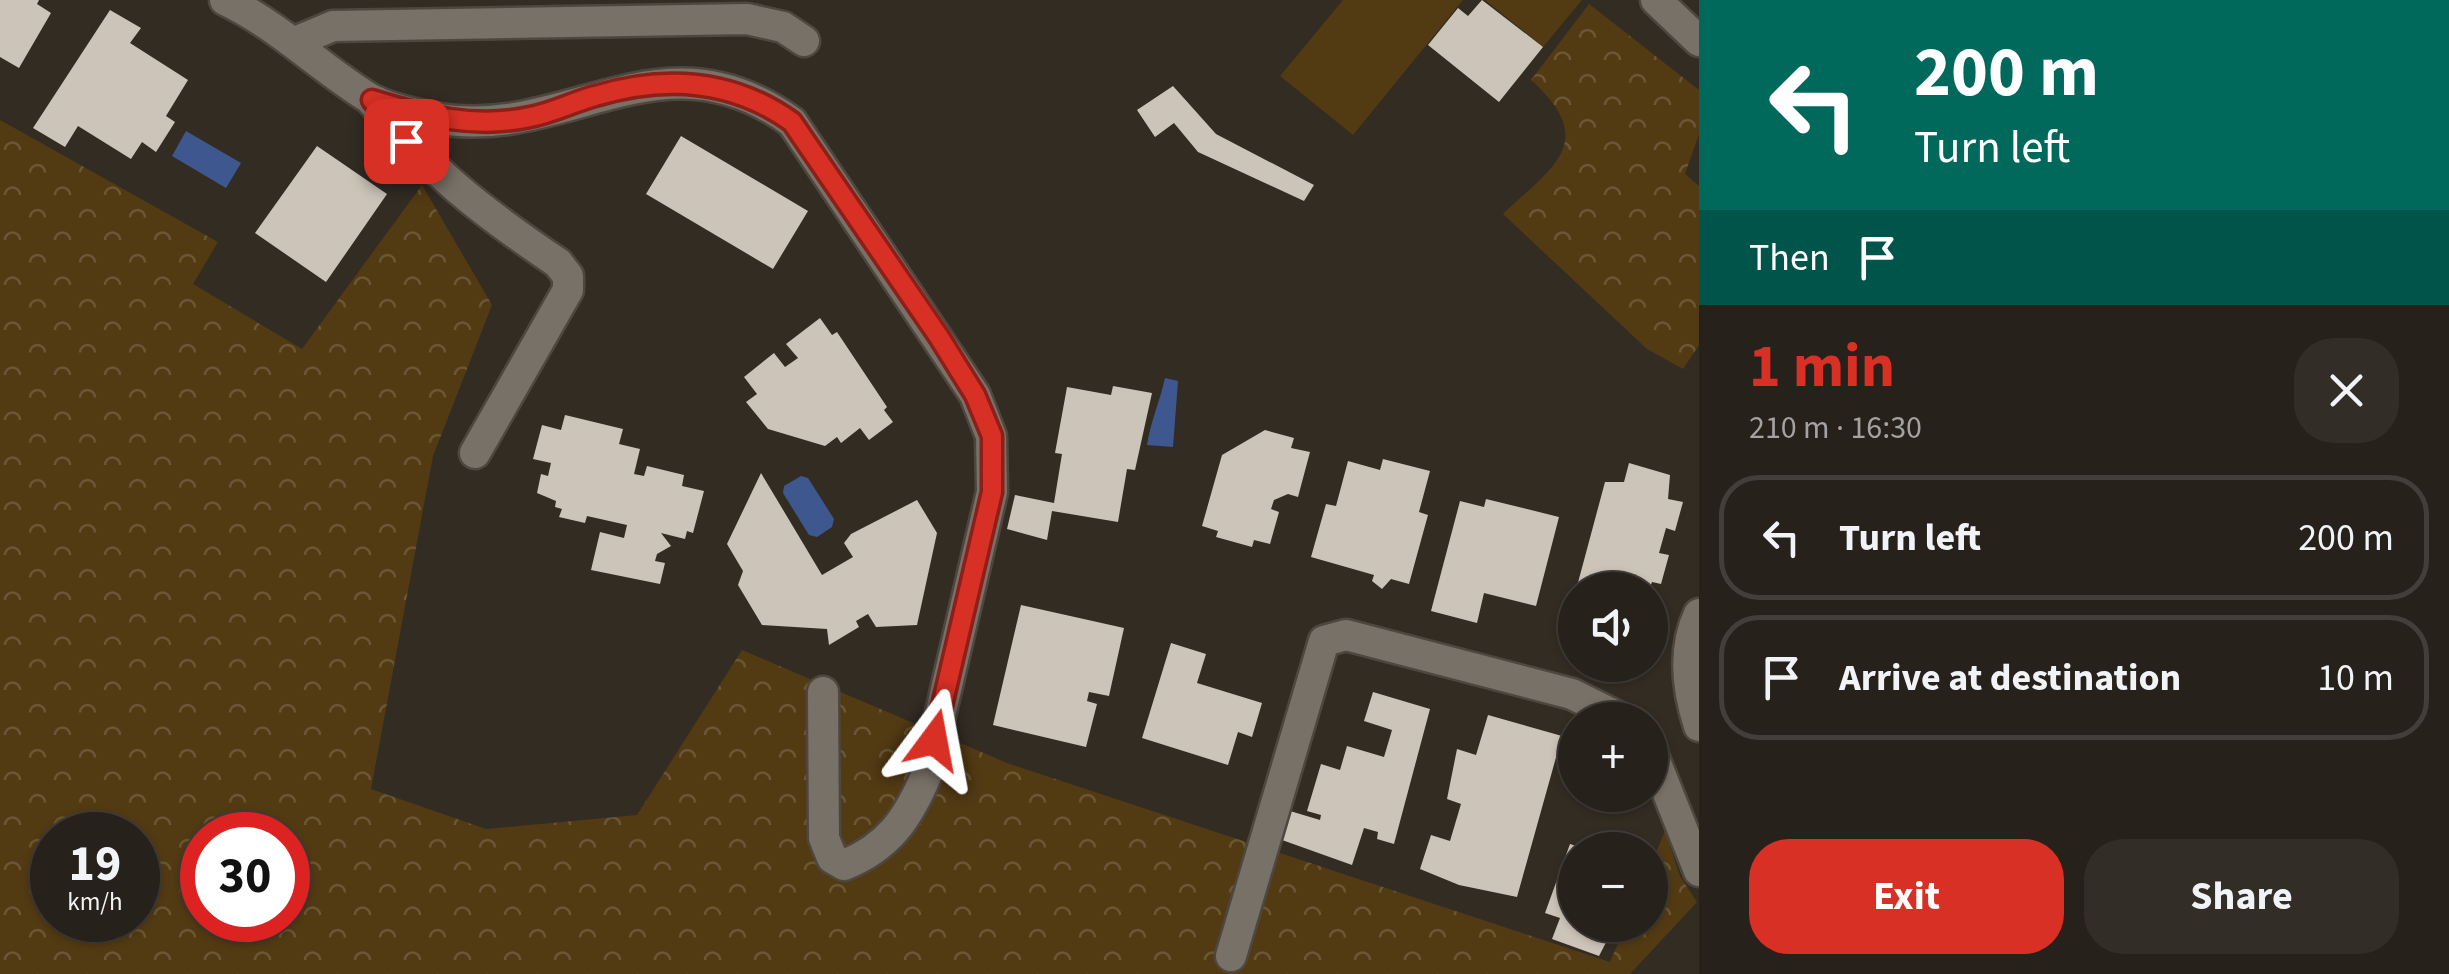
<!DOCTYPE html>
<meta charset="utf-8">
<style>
:root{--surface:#26211a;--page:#322e27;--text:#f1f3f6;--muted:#a4a3a2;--line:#423e39;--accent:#d93025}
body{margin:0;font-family:"Source Sans 3",sans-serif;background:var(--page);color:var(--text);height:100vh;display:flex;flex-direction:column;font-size:38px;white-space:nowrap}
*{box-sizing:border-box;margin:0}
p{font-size:32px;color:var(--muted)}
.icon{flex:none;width:55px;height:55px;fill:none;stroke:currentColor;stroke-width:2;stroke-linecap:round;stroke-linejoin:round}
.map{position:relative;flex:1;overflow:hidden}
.sheet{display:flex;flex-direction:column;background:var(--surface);width:750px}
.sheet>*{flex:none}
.top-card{background:#00695c;color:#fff;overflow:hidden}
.tools{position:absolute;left:1558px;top:572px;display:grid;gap:20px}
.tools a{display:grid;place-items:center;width:110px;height:110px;border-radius:50%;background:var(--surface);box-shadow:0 2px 8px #0004,0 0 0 2px var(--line);font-size:50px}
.speed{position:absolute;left:30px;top:812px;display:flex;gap:20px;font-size:50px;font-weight:700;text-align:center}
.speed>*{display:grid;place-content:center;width:130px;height:130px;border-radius:50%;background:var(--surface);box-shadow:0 2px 8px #0004,0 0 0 2px var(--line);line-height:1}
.speed small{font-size:25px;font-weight:400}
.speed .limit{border:15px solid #d22;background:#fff;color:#111}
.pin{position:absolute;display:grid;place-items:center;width:85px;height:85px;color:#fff;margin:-42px;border-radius:20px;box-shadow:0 5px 15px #0006}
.me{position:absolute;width:110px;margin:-55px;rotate:13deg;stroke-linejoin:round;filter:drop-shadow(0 0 8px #0008)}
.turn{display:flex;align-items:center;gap:35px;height:210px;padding:0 50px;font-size:45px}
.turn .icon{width:130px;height:130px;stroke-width:2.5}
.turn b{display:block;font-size:70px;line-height:85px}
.then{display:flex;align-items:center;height:95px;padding:0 50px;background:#0003;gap:20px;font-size:38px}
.round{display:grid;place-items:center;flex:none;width:105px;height:105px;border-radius:40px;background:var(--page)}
.overview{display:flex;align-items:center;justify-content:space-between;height:170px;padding:0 50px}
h1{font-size:60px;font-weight:700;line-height:75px;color:var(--accent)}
.cta{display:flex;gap:20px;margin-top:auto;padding:20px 50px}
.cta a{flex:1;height:115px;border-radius:40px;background:var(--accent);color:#fff;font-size:40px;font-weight:700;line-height:115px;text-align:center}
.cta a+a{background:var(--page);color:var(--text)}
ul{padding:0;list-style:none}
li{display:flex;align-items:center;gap:30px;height:125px;margin:0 20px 15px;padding:0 30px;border:5px solid var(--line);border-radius:40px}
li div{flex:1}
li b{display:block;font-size:38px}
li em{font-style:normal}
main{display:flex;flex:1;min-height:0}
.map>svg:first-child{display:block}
.forest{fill:url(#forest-crowns);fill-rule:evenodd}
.pitch{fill:#523a13}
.water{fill:#3e588f}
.building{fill:#ccc4b9}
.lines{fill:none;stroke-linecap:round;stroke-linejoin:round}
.minor-casing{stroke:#4d4740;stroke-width:35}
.minor{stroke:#787167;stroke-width:30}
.route-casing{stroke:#8d1f18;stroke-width:25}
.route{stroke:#d93025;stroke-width:18}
</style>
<main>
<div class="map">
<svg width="1699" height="974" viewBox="0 0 1699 974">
<defs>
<pattern id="forest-crowns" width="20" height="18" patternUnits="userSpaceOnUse" patternTransform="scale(2.5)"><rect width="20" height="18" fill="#523a13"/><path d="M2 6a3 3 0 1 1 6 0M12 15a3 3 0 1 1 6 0" fill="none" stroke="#6b5635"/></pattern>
</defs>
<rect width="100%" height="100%" fill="#322c23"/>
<path class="forest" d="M1589,4L1699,90V134L1685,174L1699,186V345L1683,369L1647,349L1503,214C1552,167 1600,142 1531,80Z
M0,120L218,242L193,284L302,349L422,185L492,305L433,456L371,789L486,829L637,815L742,650L1007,763L1610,962L1626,925H1650V867L1665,831L1680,876L1697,902L1630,974H0ZM52,835H138V920H52ZM202,835H288V920H202Z"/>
<path class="pitch" d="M1343,0H1463L1353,135L1280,76Z
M1485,0H1582L1543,47Z"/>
<path class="water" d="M186,131L241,163L226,188L172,156Z
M1165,378L1178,381L1173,447L1147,445C1151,420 1160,401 1165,378Z
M801,476L808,478L834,519L832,527L817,537L809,535L783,493L784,486Z"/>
<path class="building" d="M0,0H39L37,4L51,13L19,68L0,57Z
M1482,0L1543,47L1499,102L1428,45L1458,8L1468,16Z
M110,10L141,28L130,43L188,80L166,116L175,122L156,152L142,142L131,159L78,126L65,147L33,128Z
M1173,86L1216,134L1314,185L1304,201L1198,152L1174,123L1155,137L1137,110Z
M681,136L808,211L773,269L646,194Z
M317,146L387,194L326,282L255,233Z
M820,318L832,335L837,332L887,407L884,410L893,422L869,440L860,428L841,443L837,437L825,446L768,429L746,402L757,394L744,377L774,353L785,367L798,358L786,344Z
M1113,386L1152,393L1135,470L1127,469L1118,522L1052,511L1047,540L1007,529L1015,495L1054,503L1062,454L1055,453L1067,387L1111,395Z
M565,415L623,429L619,444L640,449L634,474L644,476L647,466L684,475L682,486L704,491L693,533L687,531L685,539L661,533L671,546L657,554L655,561L665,563L660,584L591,570L600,532L624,538L627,525L587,516L585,523L559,517L562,509L555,507L556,501L537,493L541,474L548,476L551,463L533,459L542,425L561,430Z
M1265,430L1294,438L1291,448L1310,452L1298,497L1288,494L1274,500L1271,509L1279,512L1270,544L1254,540L1252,547L1216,537L1218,531L1202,526L1222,455Z
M1383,459L1430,471L1419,512L1428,515L1409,584L1391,579L1382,589L1372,581L1374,575L1311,557L1326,504L1336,506L1348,461L1380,470Z
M1629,463L1670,475L1668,499L1683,502L1675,531L1666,528L1659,553L1669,555L1661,584L1652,582L1649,590H1576L1605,482H1624Z
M761,473L822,575L853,557L844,543L851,534L917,500L937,533L917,625L876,627L868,614L856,621L859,627L829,645L827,629L762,625L738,585L743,571L727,544Z
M1486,499L1559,517L1536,606L1484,593L1477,623L1431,611L1460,501L1484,507Z
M1574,596L1575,597V643L1565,640Z
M1021,605L1124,628L1109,696L1089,692L1087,701L1097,704L1086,747L993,725Z
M1171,643L1206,654L1197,683L1262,703L1252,737L1238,732L1228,765L1142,738Z
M1373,692L1430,709L1394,844L1377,839L1378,832L1364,828L1352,865L1282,840L1290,811L1320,820L1321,815L1307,811L1321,764L1340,770L1347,746L1384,757L1392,730L1364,721Z
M1488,715L1562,736L1517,897L1459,885L1420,869L1431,835L1450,841L1461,804L1447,799L1457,749L1476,755Z
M1570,844L1586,849L1575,850V925H1615L1599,956L1552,939L1560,918L1545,913Z"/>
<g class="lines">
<defs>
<path id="minor" d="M225,0C279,26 319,67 369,98C386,108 414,114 434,118C567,143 660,26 792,122L975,395L991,436L992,492L926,776C908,818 889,847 844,865L832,858L824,838L823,692
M1656,0L1699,41
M295,42L333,26L747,19L783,27L804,41
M371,100C434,174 478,209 558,263L568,276V290L475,453
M1699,614C1682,650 1687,689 1699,726
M1650,748L1699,871
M1231,956L1324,641L1346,635L1572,694L1624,720"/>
</defs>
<use href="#minor" class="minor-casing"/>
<use href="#minor" class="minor"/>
</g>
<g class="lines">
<defs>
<path id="route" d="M406,141L372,100C424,116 475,129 530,117C552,113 573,102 595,96C665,75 732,79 792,122L939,337L975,395L992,436V492L934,740"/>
</defs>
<use href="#route" class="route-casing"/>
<use href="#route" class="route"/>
</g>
</svg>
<div class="tools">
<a><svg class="icon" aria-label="sound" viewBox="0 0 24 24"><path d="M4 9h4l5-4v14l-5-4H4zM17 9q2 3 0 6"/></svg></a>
<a>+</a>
<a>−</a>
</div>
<div class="speed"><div>19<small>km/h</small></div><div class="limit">30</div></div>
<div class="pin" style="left:406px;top:141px;background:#d93025"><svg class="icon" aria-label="arrive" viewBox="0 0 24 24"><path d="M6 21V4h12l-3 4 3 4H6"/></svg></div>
<svg class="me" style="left:934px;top:740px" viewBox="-20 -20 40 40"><path d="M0-17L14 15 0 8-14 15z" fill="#d93025" stroke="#fff" stroke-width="4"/></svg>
</div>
<section class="sheet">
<div class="top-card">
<div class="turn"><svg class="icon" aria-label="left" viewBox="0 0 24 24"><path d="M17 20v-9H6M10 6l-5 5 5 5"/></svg><div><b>200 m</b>Turn left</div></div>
<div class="then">Then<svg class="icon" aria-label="arrive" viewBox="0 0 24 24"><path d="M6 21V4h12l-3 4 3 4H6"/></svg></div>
</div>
<div class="overview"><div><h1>1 min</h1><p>210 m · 16:30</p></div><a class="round"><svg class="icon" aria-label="close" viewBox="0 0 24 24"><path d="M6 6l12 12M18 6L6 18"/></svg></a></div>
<ul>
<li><svg class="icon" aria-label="left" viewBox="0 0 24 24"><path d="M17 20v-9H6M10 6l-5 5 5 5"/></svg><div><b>Turn left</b></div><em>200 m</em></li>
<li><svg class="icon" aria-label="arrive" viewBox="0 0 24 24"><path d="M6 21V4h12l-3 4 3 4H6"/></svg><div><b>Arrive at destination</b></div><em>10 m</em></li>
</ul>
<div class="cta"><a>Exit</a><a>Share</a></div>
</section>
</main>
